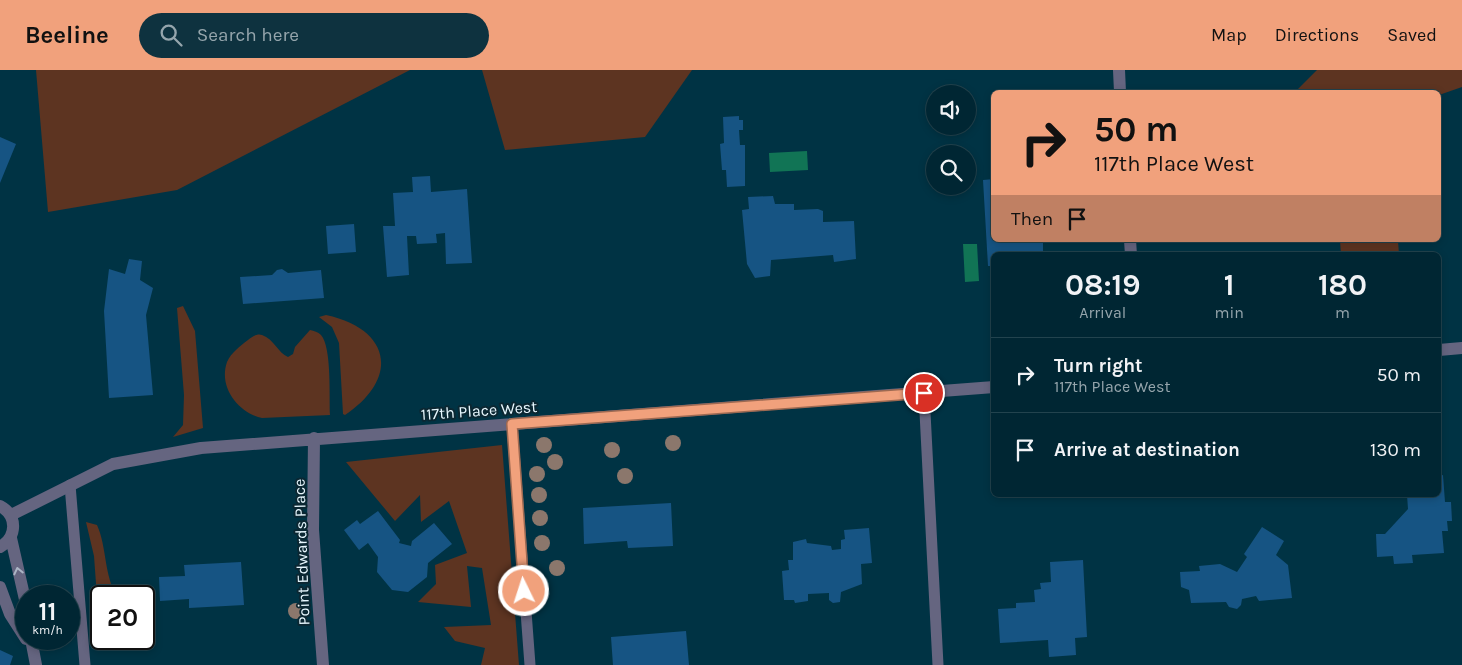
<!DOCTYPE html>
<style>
:root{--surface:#002633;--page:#0e323f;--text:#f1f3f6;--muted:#95a5ac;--line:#22434e;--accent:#f1a17c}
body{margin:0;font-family:Karla,sans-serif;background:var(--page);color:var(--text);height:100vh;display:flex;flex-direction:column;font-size:19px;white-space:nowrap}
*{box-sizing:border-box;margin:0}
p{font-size:16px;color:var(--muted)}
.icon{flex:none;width:28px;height:28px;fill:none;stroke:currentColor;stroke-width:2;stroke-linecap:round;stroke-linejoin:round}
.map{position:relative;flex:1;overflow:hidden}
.side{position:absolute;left:991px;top:182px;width:450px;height:245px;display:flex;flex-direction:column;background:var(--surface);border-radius:8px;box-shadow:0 2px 8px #0003,0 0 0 1px var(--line)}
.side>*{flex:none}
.guide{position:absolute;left:991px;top:20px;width:450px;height:152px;border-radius:8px;box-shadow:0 2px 8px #0003,0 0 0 1px var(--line);background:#f1a17c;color:#111;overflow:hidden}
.fabs{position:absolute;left:926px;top:15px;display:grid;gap:10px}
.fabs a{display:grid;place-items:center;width:50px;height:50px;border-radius:50%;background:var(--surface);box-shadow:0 2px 8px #0003,0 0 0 1px var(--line);font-size:25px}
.speed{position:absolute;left:15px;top:515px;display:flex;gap:10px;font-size:25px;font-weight:700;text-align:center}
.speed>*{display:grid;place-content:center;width:65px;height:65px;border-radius:50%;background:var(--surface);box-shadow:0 2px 8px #0003,0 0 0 1px var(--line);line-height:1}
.speed small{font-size:12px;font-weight:400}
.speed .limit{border:2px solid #111;border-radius:8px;background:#fff;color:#111}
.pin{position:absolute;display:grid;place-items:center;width:42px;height:42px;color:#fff;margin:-21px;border:2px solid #fff;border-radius:50%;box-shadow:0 1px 5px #0007}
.me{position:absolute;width:55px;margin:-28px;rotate:356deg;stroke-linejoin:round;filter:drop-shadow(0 0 4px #0008)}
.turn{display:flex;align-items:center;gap:18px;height:105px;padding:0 20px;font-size:22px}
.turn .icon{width:65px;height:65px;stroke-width:2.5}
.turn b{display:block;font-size:35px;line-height:42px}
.then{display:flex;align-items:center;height:48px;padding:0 20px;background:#0003;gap:10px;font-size:19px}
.eta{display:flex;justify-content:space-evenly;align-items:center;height:85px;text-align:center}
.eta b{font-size:30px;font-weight:700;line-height:35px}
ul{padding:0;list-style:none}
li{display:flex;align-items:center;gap:15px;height:75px;padding:0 20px;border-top:1px solid var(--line)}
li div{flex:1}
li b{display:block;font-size:19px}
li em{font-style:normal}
header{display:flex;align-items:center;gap:30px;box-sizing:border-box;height:70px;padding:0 25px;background:var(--accent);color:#111}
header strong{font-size:24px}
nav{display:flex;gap:28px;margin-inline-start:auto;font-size:18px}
.search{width:350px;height:45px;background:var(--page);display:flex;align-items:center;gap:12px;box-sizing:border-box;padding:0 18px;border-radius:28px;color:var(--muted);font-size:19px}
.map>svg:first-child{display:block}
.green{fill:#5d3421}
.water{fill:#117455}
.building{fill:#165483}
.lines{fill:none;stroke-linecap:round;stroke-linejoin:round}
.service{stroke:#656580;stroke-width:11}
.minor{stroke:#656580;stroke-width:12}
.tree{fill:#8b776c}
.oneway{stroke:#acb5c5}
.route-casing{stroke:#9d6951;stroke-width:12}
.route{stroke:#f1a17c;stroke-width:9}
.labels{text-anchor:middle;stroke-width:4;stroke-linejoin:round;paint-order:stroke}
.street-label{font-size:16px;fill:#e7f7fe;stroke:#0b2732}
</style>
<header>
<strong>Beeline</strong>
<div class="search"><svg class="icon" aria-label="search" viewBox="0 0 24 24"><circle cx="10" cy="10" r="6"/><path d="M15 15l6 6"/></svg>Search here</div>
<nav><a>Map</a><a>Directions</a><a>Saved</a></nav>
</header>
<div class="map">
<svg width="1462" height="595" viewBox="0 0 1462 595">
<rect width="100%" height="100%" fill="#034"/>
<path class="green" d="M36,0H410L177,120L48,142Z
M482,0H692L645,67L505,80Z
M1317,0H1462V17L1439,25V22H1295Z
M1340,170H1398L1399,185H1341Z
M183,236L195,261L203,358L173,367L183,355L184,325L177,238Z
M326,245C391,259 400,308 345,345L343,344L339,273L332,257L319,247Z
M310,260C314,261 318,262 321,265C332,277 329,328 330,345L262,348C239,343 218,318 227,292C231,283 240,276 248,270C252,267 257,263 262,265C274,269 278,283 288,287L293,284L295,277Z
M502,375L519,595H481L485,578L455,571L444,557L491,555L482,498L467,496L471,537L418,532L436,514L435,495L467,483L449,431L421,452L420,425L395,451L346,392Z
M86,452L97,455C107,477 104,506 117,526H101V555H99L94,486Z"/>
<path class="water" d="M807,81L808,100L770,102L769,83Z
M963,174H977L979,211L965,212Z"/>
<path class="building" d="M739,46V50H743V60H739L740,75H745V116L727,117L726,100H722L720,74L724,73L723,47Z
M0,67L16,74L0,113Z
M430,106L431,122L467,119L472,193L446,194L445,163L436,164L437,173L417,174L416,166H407L409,205L387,207L383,156H395L393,123L413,122L412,107Z
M994,109V170H1043V185H994V196H988L983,110Z
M773,126L775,134H794V140L818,139L823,141V152L854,151L856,189L834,192L833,185L771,190L770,206L755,208L747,194L742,140L749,139L748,127Z
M354,154L356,182L328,184L326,156Z
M129,189L142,191L140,210L153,218L146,245L153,325L109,328L104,241L109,199L125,204Z
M282,199L288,203L321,200L324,228L243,234L240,207L272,205L277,200Z
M1443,405L1445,432H1451L1452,451H1447L1448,461H1442L1444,483L1412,485L1413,493L1394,494L1393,486L1377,487L1376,464H1385L1408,439L1407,425H1439V406Z
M671,433L673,476L628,478L627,471L584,474L583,438Z
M378,441L400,470L399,473L411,476L412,471L434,453L452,474L428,493L427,507L408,522L392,520L377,502L378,487L368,473L359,480L344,460L357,450L360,454Z
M1262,457L1284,471L1276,485L1288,495L1292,528L1259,531L1256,526L1242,529L1241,535L1237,539L1229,537L1226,532L1191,533L1189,520L1181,517L1180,502L1200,501L1199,496L1220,494L1237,502L1247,487L1244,484Z
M869,458L872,493L861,494L862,514L841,522L840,532L833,533L829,530V523L808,524V531L795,533L794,530H784L782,501L789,500L788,490H793V472L806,469L807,473L831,476L832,480L841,479V470L845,469L844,460Z
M1083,490L1087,567L1075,568L1076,585L1049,587L1048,570L1000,573L998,539L1016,538V533L1035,532L1034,520L1041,519L1040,513L1051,512L1050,492Z
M241,492L244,535L189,538V529L160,531L159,507L185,506L184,495Z
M686,561L689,595H613L611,567Z
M0,580L13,586L10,595H0Z"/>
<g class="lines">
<path class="service" d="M924,323L938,595
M512,354L530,595
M70,415L85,595"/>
<path class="minor" d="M1119,0L1120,22
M1130,170L1131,185
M1439,280L1462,278
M314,368L313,460L323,595
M0,436C18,446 17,467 0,477
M11,445L113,394L201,378L994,317
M11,468L26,534
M0,517L10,544L26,569
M31,569L36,595"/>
</g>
<g class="tree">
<circle cx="673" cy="373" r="8"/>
<circle cx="544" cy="375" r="8"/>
<circle cx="612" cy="380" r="8"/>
<circle cx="555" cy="392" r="8"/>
<circle cx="537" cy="404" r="8"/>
<circle cx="625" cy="406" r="8"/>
<circle cx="539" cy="425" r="8"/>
<circle cx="540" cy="448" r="8"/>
<circle cx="542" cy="473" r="8"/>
<circle cx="557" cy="498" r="8"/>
<circle cx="296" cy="541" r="8"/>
</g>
<defs><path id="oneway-chevron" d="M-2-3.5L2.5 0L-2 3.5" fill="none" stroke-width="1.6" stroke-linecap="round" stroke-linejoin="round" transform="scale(1.25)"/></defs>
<use class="oneway" href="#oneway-chevron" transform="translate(18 501) rotate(-103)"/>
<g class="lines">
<defs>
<path id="route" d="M524,521L512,354L924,323"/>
</defs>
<use href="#route" class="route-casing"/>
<use href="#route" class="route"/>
</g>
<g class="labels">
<g class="street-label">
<text transform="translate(479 340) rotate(-4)" y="6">117th Place West</text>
<text transform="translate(301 482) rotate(-92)" y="6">Point Edwards Place</text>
</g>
</g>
</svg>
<div class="fabs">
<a><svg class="icon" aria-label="sound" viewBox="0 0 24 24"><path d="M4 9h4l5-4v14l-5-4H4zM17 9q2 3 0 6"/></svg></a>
<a><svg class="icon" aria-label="search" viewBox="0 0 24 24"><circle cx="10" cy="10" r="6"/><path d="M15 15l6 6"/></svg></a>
</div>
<div class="speed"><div>11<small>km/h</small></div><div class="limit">20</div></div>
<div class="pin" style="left:924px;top:323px;background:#d93025"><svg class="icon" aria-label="arrive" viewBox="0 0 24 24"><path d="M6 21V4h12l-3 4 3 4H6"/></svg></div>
<svg class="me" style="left:524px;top:521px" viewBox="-20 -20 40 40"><circle r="17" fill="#f1a17c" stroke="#fff" stroke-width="3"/><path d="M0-11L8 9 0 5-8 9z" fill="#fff"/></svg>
<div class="guide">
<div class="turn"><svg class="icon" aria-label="right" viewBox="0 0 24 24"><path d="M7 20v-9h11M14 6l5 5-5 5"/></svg><div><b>50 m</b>117th Place West</div></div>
<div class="then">Then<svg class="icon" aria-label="arrive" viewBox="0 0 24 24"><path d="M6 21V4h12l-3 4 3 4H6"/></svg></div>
</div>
<section class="side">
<div class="eta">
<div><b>08:19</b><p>Arrival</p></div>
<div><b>1</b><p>min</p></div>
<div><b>180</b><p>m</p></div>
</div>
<ul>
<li><svg class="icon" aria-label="right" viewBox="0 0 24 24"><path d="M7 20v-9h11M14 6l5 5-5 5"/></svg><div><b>Turn right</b><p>117th Place West</p></div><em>50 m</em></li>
<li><svg class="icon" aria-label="arrive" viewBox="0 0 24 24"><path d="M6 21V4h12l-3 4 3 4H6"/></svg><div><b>Arrive at destination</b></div><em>130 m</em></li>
</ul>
</section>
</div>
